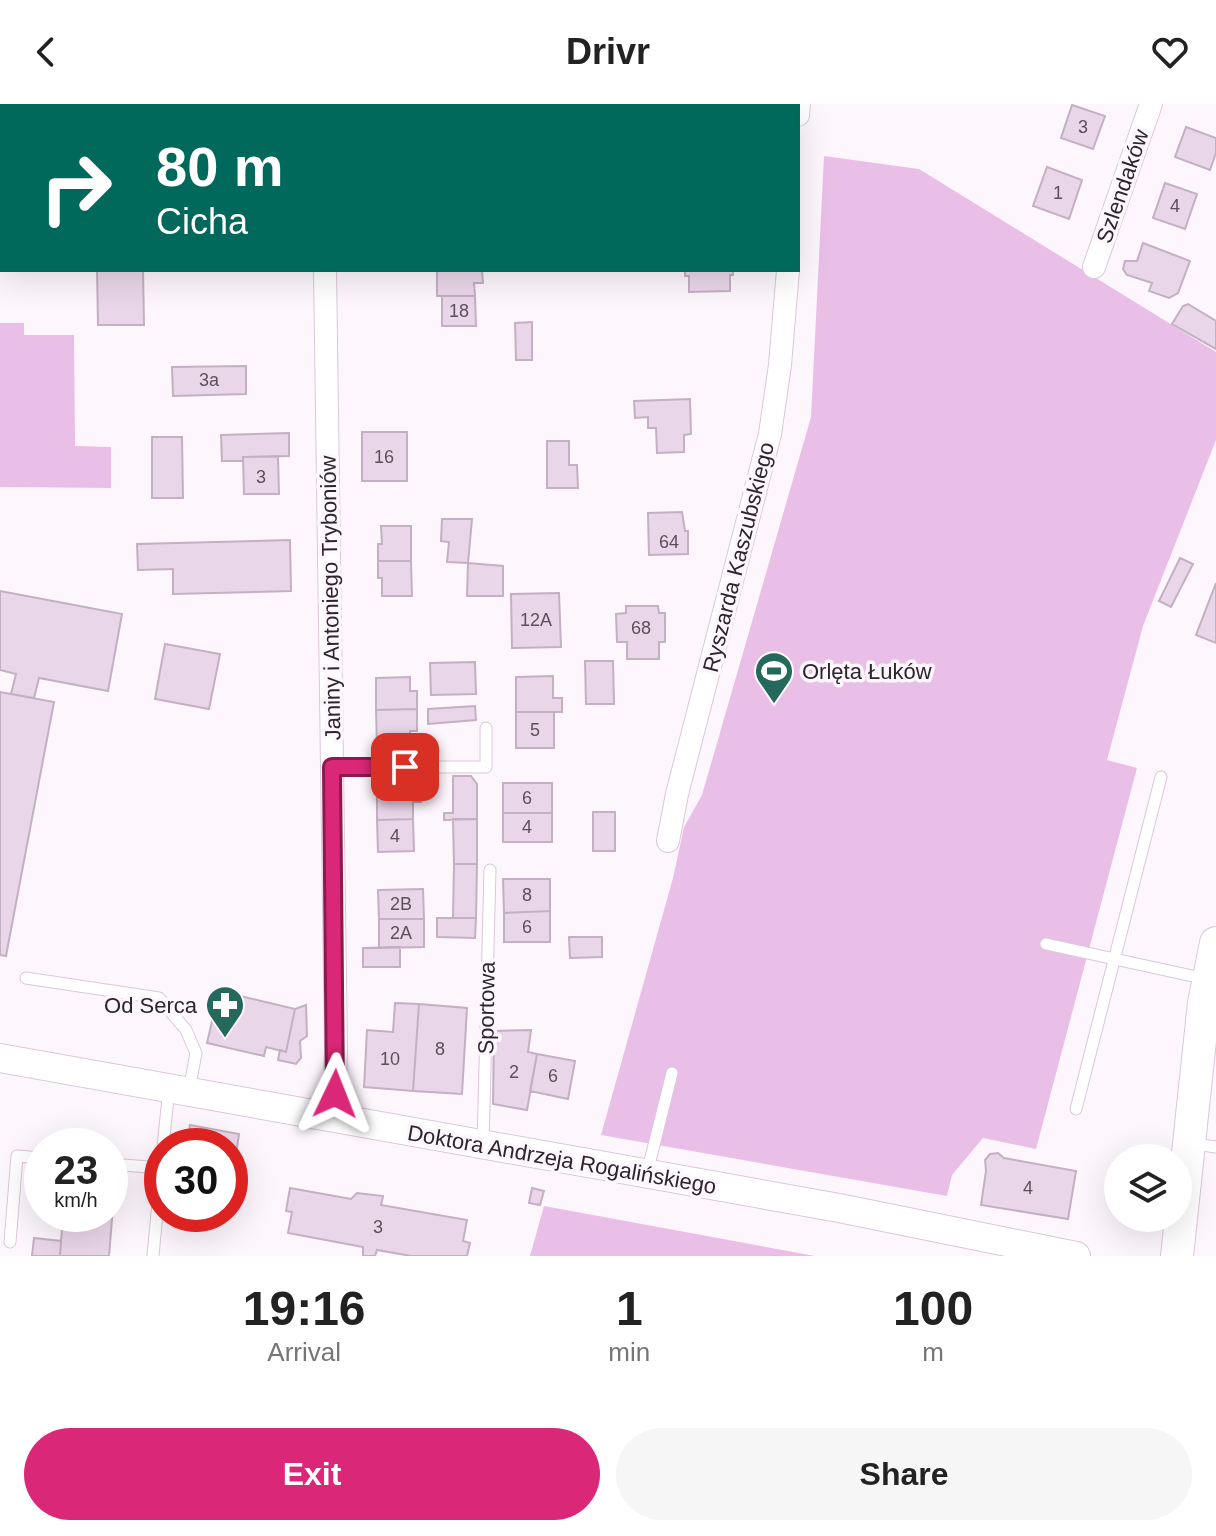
<!DOCTYPE html>
<meta charset="utf-8">
<style>
:root{--surface:#fff;--page:#f6f6f6;--text:#222;--muted:#767676;--accent:#db2777}
body{margin:0;font-family:Helvetica,sans-serif;background:var(--page);color:var(--text);height:100vh;display:flex;flex-direction:column;font-size:30px;white-space:nowrap}
*{box-sizing:border-box;margin:0}
p{font-size:26px;color:var(--muted)}
.icon{flex:none;width:44px;height:44px;fill:none;stroke:currentColor;stroke-width:2;stroke-linecap:round;stroke-linejoin:round}
.map{position:relative;height:1152px;overflow:hidden}
.panel{display:flex;flex-direction:column;background:var(--surface);flex:1}
.panel>*{flex:none}
.hud{position:absolute;left:0px;top:0px;width:800px;height:168px;box-shadow:0 8px 32px #0002;background:#00695c;color:#fff;overflow:hidden}
.fabs{position:absolute;left:1104px;top:1040px;display:grid;gap:16px}
.fabs a{display:grid;place-items:center;width:88px;height:88px;border-radius:50%;background:var(--surface);box-shadow:0 8px 32px #0002;font-size:40px}
.speed{position:absolute;left:24px;top:1024px;display:flex;gap:16px;font-size:40px;font-weight:700;text-align:center}
.speed>*{display:grid;place-content:center;width:104px;height:104px;border-radius:50%;background:var(--surface);box-shadow:0 8px 32px #0002;line-height:1}
.speed small{font-size:20px;font-weight:400}
.speed .limit{border:12px solid #d22;background:#fff;color:#111}
.pin{position:absolute;display:grid;place-items:center;width:68px;height:68px;color:#fff;margin:-34px;border-radius:16px;box-shadow:0 4px 12px #0006}
.me{position:absolute;width:88px;margin:-44px;rotate:2deg;stroke-linejoin:round;filter:drop-shadow(0 0 6px #0008)}
.turn{display:flex;align-items:center;gap:28px;height:168px;padding:0 24px;font-size:36px}
.turn .icon{width:104px;height:104px;stroke-width:2.5}
.turn b{display:block;font-size:56px;line-height:68px}
.eta{display:flex;justify-content:space-evenly;align-items:center;height:136px;text-align:center}
.eta b{font-size:48px;font-weight:700;line-height:56px}
.action{display:flex;gap:16px;margin-top:auto;padding:16px 24px}
.action a{flex:1;height:92px;border-radius:48px;background:var(--accent);color:#fff;font-size:32px;font-weight:700;line-height:92px;text-align:center}
.action a+a{background:var(--page);color:var(--text)}
header{display:flex;justify-content:space-between;align-items:center;height:104px;padding:0 24px;background:var(--surface);font-size:36px;font-weight:700}
.map>svg:first-child{display:block}
.green{fill:#e9bfe7}
.building{fill:#ead6e9;stroke:#c3b0c2;stroke-width:2}
.lines{fill:none;stroke-linecap:round;stroke-linejoin:round}
.service-casing{stroke:#dbc7da;stroke-width:13}
.minor-casing{stroke:#dbc7da;stroke-width:24}
.tertiary-casing{stroke:#dbc7da;stroke-width:30}
.secondary-casing{stroke:#dbc7da;stroke-width:34}
.service{stroke:#fff;stroke-width:11}
.minor{stroke:#fff;stroke-width:22}
.tertiary{stroke:#fff;stroke-width:28}
.secondary{stroke:#fff;stroke-width:32}
.route-casing{stroke:#8e194d;stroke-width:20}
.route{stroke:#db2777;stroke-width:14}
.labels{text-anchor:middle;stroke-width:7;stroke-linejoin:round;paint-order:stroke}
.number-label{font-size:18px;fill:#5c515b}
.street-label{font-size:22px;fill:#2c252c;stroke:#fef6fd}
.poi-label{font-size:22px;fill:#2c252c;stroke:#fef6fd;text-anchor:start}
</style>
<header><svg class="icon" aria-label="back" viewBox="0 0 24 24"><path d="M15 5l-7 7 7 7"/></svg>Drivr<svg class="icon" aria-label="heart" viewBox="0 0 24 24"><path d="M12 20l-8-8c-3-5 5-10 8-4 3-6 11-1 8 4z"/></svg></header>
<div class="map">
<svg width="1216" height="1152" viewBox="0 0 1216 1152">
<rect width="100%" height="100%" fill="#fef6fd"/>
<path class="green" d="M824,52L919,65L1216,248V336L1143,522L1107,656L1137,664L1036,1045L983,1034L952,1071L947,1092L601,1031L673,774L684,723L702,691L811,313Z
M0,219H24V231H74L75,342L111,343V384L0,383Z
M544,1102L815,1152H530Z"/>
<path class="building" d="M0,0H36L2,2L0,51Z
M139,0H239V2H139Z
M1072,1L1105,12L1093,45L1061,34Z
M1186,23L1216,34V49L1210,66L1175,53Z
M1047,63L1082,76L1069,115L1033,102Z
M1165,79L1197,90L1185,125L1153,114Z
M1143,139L1190,157L1178,189L1169,194L1149,187L1152,179L1127,171L1123,165L1125,157H1137Z
M97,166H143L144,221H98Z
M437,166H482L483,179H474L475,192H437Z
M685,166H733V171H730V187L689,188V172H685Z
M442,192H475L476,222H442Z
M1188,200L1216,217V245L1172,220L1183,202Z
M532,218V256H516L515,219Z
M246,262V290L173,292L172,263Z
M690,295L691,330L684,331V348L657,349L656,324H648V313L635,314L634,297Z
M362,328H407V377H362Z
M289,329V352L243,353V357H222L221,331Z
M152,333H182L183,394H152Z
M547,337H569V361H577L578,384H547Z
M278,352L279,390H244L243,353Z
M682,408L685,427H688V450L649,451L648,409Z
M442,415H472L468,459L447,458L449,438L441,437Z
M381,422H411V457H378V440H382Z
M290,436L291,487L173,490V465L138,466L137,440Z
M1180,454L1193,460L1171,503L1159,497Z
M378,457H411L412,492H382V474H378Z
M468,459L503,462V492H467Z
M1216,479V539L1196,531Z
M0,487L122,510L108,587L39,574L34,594L11,590L16,570L0,566Z
M559,489L561,543L512,544L511,490Z
M626,502H658L659,509H665V538H659V555H627V538H617L616,510L626,509Z
M165,540L220,550L209,605L155,595Z
M585,557H613L614,600H586Z
M475,558L476,590L431,591L430,559Z
M553,572V594H562V608H516V573Z
M410,573V587H417V605L376,606V574Z
M0,588L54,598L6,852L0,851Z
M475,602L476,616L428,620V605Z
M417,605V627H410L411,643H377L376,606Z
M516,608H554V644H516Z
M453,672H471L477,680V715L444,716V709H453Z
M503,679H552V709H503Z
M412,680L413,689H420L421,698H413V715L377,716V681Z
M593,708H615V747H593Z
M503,709H552V738H503Z
M413,715L414,747L378,748L377,716Z
M453,715H477V760H454Z
M454,760H477L476,814H453Z
M503,775H550V807L504,809Z
M423,785L424,815H379L378,786Z
M550,807V838H504V809Z
M437,814H476L475,834L437,833Z
M379,815H424V843L379,844Z
M569,833H602V853L570,854Z
M400,843V863H363V844Z
M219,887L295,905L286,948L266,943L264,952L207,939Z
M395,899L419,900L413,987L364,983L367,926L393,928Z
M419,900L467,904L462,990L413,987Z
M306,901L307,932L300,937L301,954L296,960L278,956L280,946L286,948L295,905Z
M531,926L528,948L537,950L527,1006L493,1000L494,927Z
M537,950L575,957L568,995L530,987Z
M190,1021L239,1030L236,1051L230,1050V1042H187Z
M998,1049L1004,1054L1076,1067L1068,1115L981,1101L986,1067L985,1056L990,1050Z
M110,1079H115L109,1152H60L63,1110H110Z
M290,1084L351,1095L357,1089L383,1092L381,1101L467,1116L463,1137L470,1139L467,1152H411L377,1146L375,1152H363V1143L288,1129L292,1108L286,1107Z
M532,1084L544,1087L540,1101L529,1099Z
M34,1134L61,1137L60,1152H32Z"/>
<g class="lines">
<defs>
<path id="service" d="M332,663H486V624
M1046,840L1206,875
M26,874L159,894L186,926L196,949L189,987
M1076,1005L1161,673
M1190,1039L1216,1043
M483,1041L490,766
M163,1042L169,985
M110,1060L161,1064
M647,1069L672,969
M10,1138L17,1052L42,1054
M153,1152L162,1056"/>
<path id="minor" d="M323,0V2
M798,11L799,0
M1094,163L1151,0
M325,166L336,944L334,1014
M668,737L677,690L770,330L780,261L788,166"/>
<path id="tertiary" d="M0,954L839,1104L1076,1152"/>
<path id="secondary" d="M1177,1152L1204,899L1216,839"/>
</defs>
<use href="#service" class="service-casing"/>
<use href="#minor" class="minor-casing"/>
<use href="#tertiary" class="tertiary-casing"/>
<use href="#secondary" class="secondary-casing"/>
<use href="#service" class="service"/>
<use href="#minor" class="minor"/>
<use href="#tertiary" class="tertiary"/>
<use href="#secondary" class="secondary"/>
</g>
<g class="lines">
<defs>
<path id="route" d="M335,990L332,663H405"/>
</defs>
<use href="#route" class="route-casing"/>
<use href="#route" class="route"/>
</g>
<defs>
<symbol id="stadium-pin" viewBox="-11 -11 22 30"><path d="M0 17L-7.5 6A9.5 9.5 0 1 1 7.5 6Z" fill="#24695b" stroke="#fef6fd"/><path d="M0-5a6.5 5 0 1 0 0 10a6.5 5 0 1 0 0-10ZM-3.5-1.8h7v3.6h-7Z" fill="#fff"/></symbol>
<symbol id="pharmacy-pin" viewBox="-11 -11 22 30"><path d="M0 17L-7.5 6A9.5 9.5 0 1 1 7.5 6Z" fill="#24695b" stroke="#fef6fd"/><path d="M-2-6h4v4h4v4h-4v4h-4v-4h-4v-4h4Z" fill="#fff"/></symbol>
</defs>
<g fill-rule="evenodd">
<use href="#stadium-pin" x="752" y="545" width="44" height="60"/>
<use href="#pharmacy-pin" x="203" y="879" width="44" height="60"/>
</g>
<g class="labels">
<g class="number-label">
<text x="1083" y="29">3</text>
<text x="1058" y="95">1</text>
<text x="1175" y="108">4</text>
<text x="459" y="213">18</text>
<text x="209" y="282">3a</text>
<text x="384" y="359">16</text>
<text x="261" y="379">3</text>
<text x="669" y="444">64</text>
<text x="536" y="522">12A</text>
<text x="641" y="530">68</text>
<text x="535" y="632">5</text>
<text x="527" y="700">6</text>
<text x="527" y="729">4</text>
<text x="395" y="738">4</text>
<text x="527" y="797">8</text>
<text x="401" y="806">2B</text>
<text x="527" y="829">6</text>
<text x="401" y="835">2A</text>
<text x="440" y="951">8</text>
<text x="390" y="961">10</text>
<text x="514" y="974">2</text>
<text x="553" y="978">6</text>
<text x="1028" y="1090">4</text>
<text x="378" y="1129">3</text>
</g>
<g class="street-label">
<text transform="translate(1122 82) rotate(-71)" y="8">Szlendaków</text>
<text transform="translate(738 453) rotate(-76)" y="8">Ryszarda Kaszubskiego</text>
<text transform="translate(330 494) rotate(-91)" y="8">Janiny i Antoniego Tryboniów</text>
<text transform="translate(486 904) rotate(-89)" y="8">Sportowa</text>
<text transform="translate(562 1055) rotate(10)" y="8">Doktora Andrzeja Rogalińskiego</text>
</g>
<g class="poi-label">
<text x="802" y="575">Orlęta Łuków</text>
<text x="197" y="909" text-anchor="end">Od Serca</text>
</g>
</g>
</svg>
<div class="fabs">
<a><svg class="icon" aria-label="layers" viewBox="0 0 24 24"><path d="M12 4l9 5-9 5-9-5zM3 14l9 5 9-5"/></svg></a>
</div>
<div class="speed"><div>23<small>km/h</small></div><div class="limit">30</div></div>
<div class="pin" style="left:405px;top:663px;background:#d93025"><svg class="icon" aria-label="arrive" viewBox="0 0 24 24"><path d="M6 21V4h12l-3 4 3 4H6"/></svg></div>
<svg class="me" style="left:335px;top:990px" viewBox="-20 -20 40 40"><path d="M0-17L14 15 0 8-14 15z" fill="#db2777" stroke="#fff" stroke-width="4"/></svg>
<div class="hud">
<div class="turn"><svg class="icon" aria-label="right" viewBox="0 0 24 24"><path d="M7 20v-9h11M14 6l5 5-5 5"/></svg><div><b>80 m</b>Cicha</div></div>
</div>
</div>
<section class="panel">
<div class="eta">
<div><b>19:16</b><p>Arrival</p></div>
<div><b>1</b><p>min</p></div>
<div><b>100</b><p>m</p></div>
</div>
<div class="action"><a>Exit</a><a>Share</a></div>
</section>
